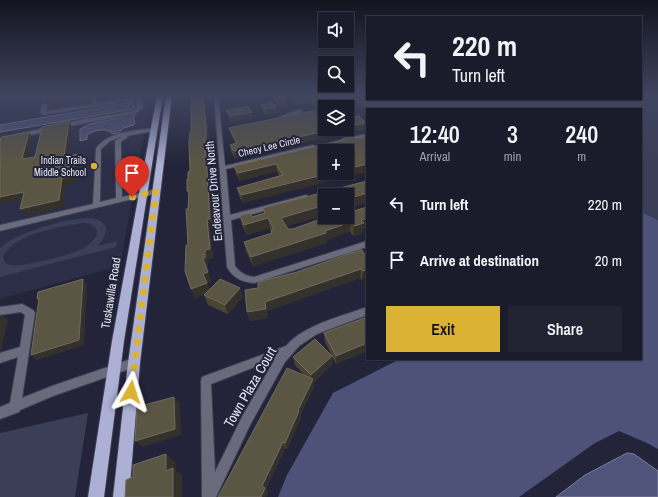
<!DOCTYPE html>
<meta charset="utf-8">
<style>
:root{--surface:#1a1b2b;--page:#232433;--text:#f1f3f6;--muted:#9fa1a9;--line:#383947;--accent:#dbb233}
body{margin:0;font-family:"Archivo Narrow",sans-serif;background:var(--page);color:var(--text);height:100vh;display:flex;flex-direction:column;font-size:15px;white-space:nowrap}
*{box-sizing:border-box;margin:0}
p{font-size:13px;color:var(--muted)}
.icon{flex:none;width:22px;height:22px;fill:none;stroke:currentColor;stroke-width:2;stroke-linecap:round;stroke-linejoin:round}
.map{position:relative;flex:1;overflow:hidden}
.panel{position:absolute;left:366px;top:108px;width:276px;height:252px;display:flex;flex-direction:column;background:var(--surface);border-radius:0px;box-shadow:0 1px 3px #0004,0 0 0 1px var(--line)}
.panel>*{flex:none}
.top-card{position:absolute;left:366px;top:16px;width:276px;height:84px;border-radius:0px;box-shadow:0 1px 3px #0004,0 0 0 1px var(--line);background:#1a1b2b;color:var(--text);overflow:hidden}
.fabs{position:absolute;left:318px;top:12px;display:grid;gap:8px}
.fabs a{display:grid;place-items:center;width:36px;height:36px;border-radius:0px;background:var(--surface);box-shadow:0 1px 3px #0004,0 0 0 1px var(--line);font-size:20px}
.pin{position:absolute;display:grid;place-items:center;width:34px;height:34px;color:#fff;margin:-41px -17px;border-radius:50% 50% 50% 0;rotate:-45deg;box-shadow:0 0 4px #0007}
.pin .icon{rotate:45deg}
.me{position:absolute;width:44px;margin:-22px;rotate:6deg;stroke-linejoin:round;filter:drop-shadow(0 0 3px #0008)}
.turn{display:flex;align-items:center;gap:14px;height:84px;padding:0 20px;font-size:18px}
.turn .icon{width:52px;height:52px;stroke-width:2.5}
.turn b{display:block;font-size:28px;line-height:34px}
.eta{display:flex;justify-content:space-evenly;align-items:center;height:68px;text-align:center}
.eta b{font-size:24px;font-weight:600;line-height:28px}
.action{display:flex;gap:8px;margin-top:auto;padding:8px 20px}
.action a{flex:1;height:46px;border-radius:0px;background:var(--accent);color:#111;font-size:16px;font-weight:600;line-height:46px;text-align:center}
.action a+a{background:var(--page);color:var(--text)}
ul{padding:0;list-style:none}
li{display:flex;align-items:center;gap:12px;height:56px;padding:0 20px}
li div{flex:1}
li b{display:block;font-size:15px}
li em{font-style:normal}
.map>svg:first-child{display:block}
.built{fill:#2c2e47}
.green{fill:#3b3e57;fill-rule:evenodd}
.forest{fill:#4e5278}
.water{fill:#50547a;stroke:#7c7f9e}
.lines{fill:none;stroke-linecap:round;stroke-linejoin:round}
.minor-casing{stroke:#3e3f53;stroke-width:2}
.major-casing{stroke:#3e3f53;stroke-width:2}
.minor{fill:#696b7d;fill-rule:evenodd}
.major{fill:#abb0d4;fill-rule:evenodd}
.wall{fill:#4b4430}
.shaded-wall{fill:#34302b}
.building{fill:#5b5544;stroke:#706b5f}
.route{stroke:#dbb233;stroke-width:7;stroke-dasharray:0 12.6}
.poi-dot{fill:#dbb233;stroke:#232439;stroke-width:1.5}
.labels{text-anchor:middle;stroke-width:4;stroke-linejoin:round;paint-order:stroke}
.far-street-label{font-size:10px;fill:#e1e3f1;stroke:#232439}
.far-poi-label{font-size:10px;fill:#e1e3f1;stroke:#232439;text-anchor:end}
.street-label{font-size:12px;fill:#e1e3f1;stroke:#232439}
.near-street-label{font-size:14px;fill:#e1e3f1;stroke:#232439}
</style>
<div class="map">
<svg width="658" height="497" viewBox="0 0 658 497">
<rect width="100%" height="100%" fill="#232439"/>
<path class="built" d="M0,95H151L120,266L0,299Z"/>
<path class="green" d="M321,95H367V99H641V95H658V220L641,212V109H372L349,101Z
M92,218C111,222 108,234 98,246L117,241L116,247L0,277V248C17,232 69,217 92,218ZM84,223C106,226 96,242 82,249C72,254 16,270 7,264C4,262 4,260 3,256C16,233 59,227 84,223Z
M88,413L75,497H0V433Z"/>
<path class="forest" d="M641,212L658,220V449L647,443L619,431L595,443L519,497H278L287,475L333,393L400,359H641Z"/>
<path class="water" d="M134,102V109L0,132V125Z
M136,114L133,118L135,121L134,125L123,128L119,133L113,134C106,127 94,130 87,135V139L80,141V129L90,124Z
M627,453L634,454L658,471V497H556L585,475Z"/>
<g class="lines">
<defs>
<path id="minor" d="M91,95H95L97,103L137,97V95H141L143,108L134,114L80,124L0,142V138L80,120L132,111L137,107V100L43,115L40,113L42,105L45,103L48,105L46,111L92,104Z
M214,95H218L225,166L313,145L316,147L313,149L226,169L230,215L306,195L309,197L308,199L231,220L235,266C240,273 246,276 254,277L367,241V247L254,283C242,282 233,278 227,267Z
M300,109L303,111L302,112L283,119L280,117Z
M153,128L156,130L155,131L126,136L128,137L121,142L122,197L156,189H158V193L0,231V225L93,204L96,148C110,131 133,131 153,128ZM121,137L115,141L116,198L100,202L101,149L110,141Z
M367,134V138L344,142L341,140L344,138Z
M22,304L33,310L35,313L22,398L52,386L134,358L138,360L139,363L138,366L53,396L20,410L19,412L0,419V407L10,403L18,357L0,363V353L20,347L25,315L21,312L0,315V307Z
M367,307V315L317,334L299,346L285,362L250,425L216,497H202L201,381L202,377L286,346C304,325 342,316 367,307ZM275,359L242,417L215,472L211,384Z"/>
<path id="major" d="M157,95H163L124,341L104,497H88L112,341Z
M166,95H172L140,363L129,497H113L128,363Z"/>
</defs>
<use href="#minor" class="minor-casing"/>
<use href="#major" class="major-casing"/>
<use href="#minor" class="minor"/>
<use href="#major" class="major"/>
</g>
<path class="wall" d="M0,95H86V98L52,104L50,100L43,99V101L36,102L35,100L22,102L18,96L11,97L9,102L0,104Z
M192,95H204L209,137V147H207L213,228H210L213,258L208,259V267H206L211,281L207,282L209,290L243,297L228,314L208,305L204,295L206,293L195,298L188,245V209L189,197L187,191L190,171L192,105Z
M295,95H311V98L309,104L295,103L294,97Z
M274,97L286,101V107L280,108L275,102Z
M311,98L334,106L338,105V107H325V129H365L358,130L235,158L231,151L230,145L235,143L231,134L229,128L318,110L311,104Z
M261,105L277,113L266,115L262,110Z
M226,110L253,118L231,122L228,116Z
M354,137L243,203L239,196L237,188L279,176L277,171L240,181L236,174L234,166Z
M367,181V203L347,208V195H325V215L286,226L288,229H293L326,217H347V213L367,207V227L363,228V233L353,236L350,231L327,240V243L253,266L246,251L244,242L271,233V230L270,228L247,235L242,225L240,216L250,213L252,217L264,213L263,208Z
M367,253L362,280L360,278L267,311L268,318L249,321L258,288Z
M367,317V351L336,364L332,357V365L314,382V387L300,415L301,418L287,449L285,448L266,489L268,493L218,497L304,375L295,365L293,357L332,356L325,342L324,333Z"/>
<path class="shaded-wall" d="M0,95H41L43,99V101L36,102L35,100L22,102L18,96L11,97L9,102L0,104Z
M47,95H86V98L52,104Z
M203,95H204L209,137V147H207L213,228H210L213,258L208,259V267H206L211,281L207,282L210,292L195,298L191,289L203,274V259L205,250L207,219L205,139Z
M226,95H256L227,101Z
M310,95H311V98L309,104V98Z
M286,101V107L280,108L279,102Z
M276,107L277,113L266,115L265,109Z
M252,112L253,118L231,122L230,116Z
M325,116V123L319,122Z
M69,121L72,127L68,163L64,157Z
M366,123L365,129L358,130L235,158L234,151L335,129H347V126Z
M29,132L33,139L27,166L22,159Z
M78,154L81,160V171L77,172V181L66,185L63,207L25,216L20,209L62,178L73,166Z
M276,164L277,171L240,181L238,173Z
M367,164V172L243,203L241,195L331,173H347V169Z
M24,192L29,198L0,204V197Z
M367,193V203L347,208V199Z
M325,205V215L282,227L281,218Z
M268,218L270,228L247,235L244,225Z
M367,218V227L363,228V233L353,236L354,226L361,220Z
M351,222L350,231L327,240V243L253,266L251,257Z
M361,269L360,278L267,311L268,318L249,321L247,312L265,302Z
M367,269V278L362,280L363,271Z
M83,279L87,285L84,345L37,360L31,355Z
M240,288L243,297L228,314L225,305Z
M1,315L8,320L1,351L0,352V321Z
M367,343V351L336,364V356Z
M332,356V365L314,382V387L300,415L301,418L287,449L285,443L298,410L312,382L311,375Z
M174,397L180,404L181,435L143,447L135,441Z
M283,442L285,448L266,489L268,493L266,497H261L262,486Z
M166,454L175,462L176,471L182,475V497H173L166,471Z"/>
<path class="building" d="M192,95H203L206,128V138L205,139L210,219H207L210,249L205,250V258L203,259L208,272L203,274L207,283L191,289L185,271L186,245H188L186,209H188L189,191H187V179H188V172L190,171L189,143L190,132H191V106L192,105Z
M281,95L286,101L279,102L274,97Z
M295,95H310L309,98L294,97Z
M322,96L334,106L338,105L336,107H325V116L319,122L325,121V129H335L234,151L230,145L237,143L229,128L323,109L311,98Z
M272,102L276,107L265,109L261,105Z
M248,106L252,112L230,116L226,110Z
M359,116L366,123L347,126V119Z
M69,121L64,157L78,154L77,165L73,166V175L62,178L59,200L20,209L24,192L0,197V141L2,137L29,132L22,159L35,157L42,127Z
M367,136V164L347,169V151H325V173H331L241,195L237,188L283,175L276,164L238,173L234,166L354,137L356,139Z
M367,181V193L347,199V195H325V205L281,218L288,229H293L326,217H347V213L367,207V218L361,220L364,223L354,226L351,222L325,231L326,233L251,257L244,242L272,233L271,230L274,229L268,218L244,225L240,216L250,213L252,217L265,213L263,208Z
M362,250L364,254L367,253V269L363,271L361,269L265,302L266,309L247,312L245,290L258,288V282L297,272L348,254Z
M83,279L79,340L31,355L39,298L37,299L38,292Z
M220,279L240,288L225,305L204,295Z
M367,317V343L336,356L324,333Z
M315,339L332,356L311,375L293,357Z
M287,368L313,379L298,410L299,411L285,443L283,442L262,486L265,488L261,497H218Z
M174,397L175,429L135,441L137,407Z
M166,454V471L173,468V497H125L126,480L133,477V465Z"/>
<linearGradient id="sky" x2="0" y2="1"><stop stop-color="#13141f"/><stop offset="0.58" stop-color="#3f455f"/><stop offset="1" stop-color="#3f455f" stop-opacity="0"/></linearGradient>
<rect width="658" height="165" fill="url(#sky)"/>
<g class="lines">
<path class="route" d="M131,392L156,191L132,197"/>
</g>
<circle class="poi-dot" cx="94" cy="166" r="4"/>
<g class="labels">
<g class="far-street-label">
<text transform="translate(269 146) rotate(-13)" y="4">Cheoy Lee Circle</text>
</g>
<g class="far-poi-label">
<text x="86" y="164">Indian Trails<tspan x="86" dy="12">Middle School</tspan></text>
</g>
<g class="street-label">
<text transform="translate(214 191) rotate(-95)" y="4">Endeavour Drive North</text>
<text transform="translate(111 293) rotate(-81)" y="4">Tuskawilla Road</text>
</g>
<g class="near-street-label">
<text transform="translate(250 387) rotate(-60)" y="5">Town Plaza Court</text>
</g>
</g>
</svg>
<div class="fabs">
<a><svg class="icon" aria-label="sound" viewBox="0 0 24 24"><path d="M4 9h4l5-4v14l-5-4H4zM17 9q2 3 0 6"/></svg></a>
<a><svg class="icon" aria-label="search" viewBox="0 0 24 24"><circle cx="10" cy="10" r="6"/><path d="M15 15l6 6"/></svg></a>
<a><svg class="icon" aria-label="layers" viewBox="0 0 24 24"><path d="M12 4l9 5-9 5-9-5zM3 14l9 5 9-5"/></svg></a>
<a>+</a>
<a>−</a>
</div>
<div class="pin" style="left:132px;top:197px;background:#d93025"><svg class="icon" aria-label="arrive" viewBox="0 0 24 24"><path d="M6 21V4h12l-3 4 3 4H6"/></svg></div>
<svg class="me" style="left:131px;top:392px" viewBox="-20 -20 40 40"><path d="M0-17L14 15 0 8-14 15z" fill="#dbb233" stroke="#fff" stroke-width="4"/></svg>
<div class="top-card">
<div class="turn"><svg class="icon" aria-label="left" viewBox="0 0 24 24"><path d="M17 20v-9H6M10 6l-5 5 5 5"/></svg><div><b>220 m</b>Turn left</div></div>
</div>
<section class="panel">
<div class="eta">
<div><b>12:40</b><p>Arrival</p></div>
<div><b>3</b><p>min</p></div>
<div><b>240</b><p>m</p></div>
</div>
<ul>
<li><svg class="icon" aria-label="left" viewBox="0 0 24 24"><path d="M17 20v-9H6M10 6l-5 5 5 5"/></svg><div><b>Turn left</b></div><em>220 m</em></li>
<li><svg class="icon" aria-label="arrive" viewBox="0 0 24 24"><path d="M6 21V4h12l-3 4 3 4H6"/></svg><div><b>Arrive at destination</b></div><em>20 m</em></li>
</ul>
<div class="action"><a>Exit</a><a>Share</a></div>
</section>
</div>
